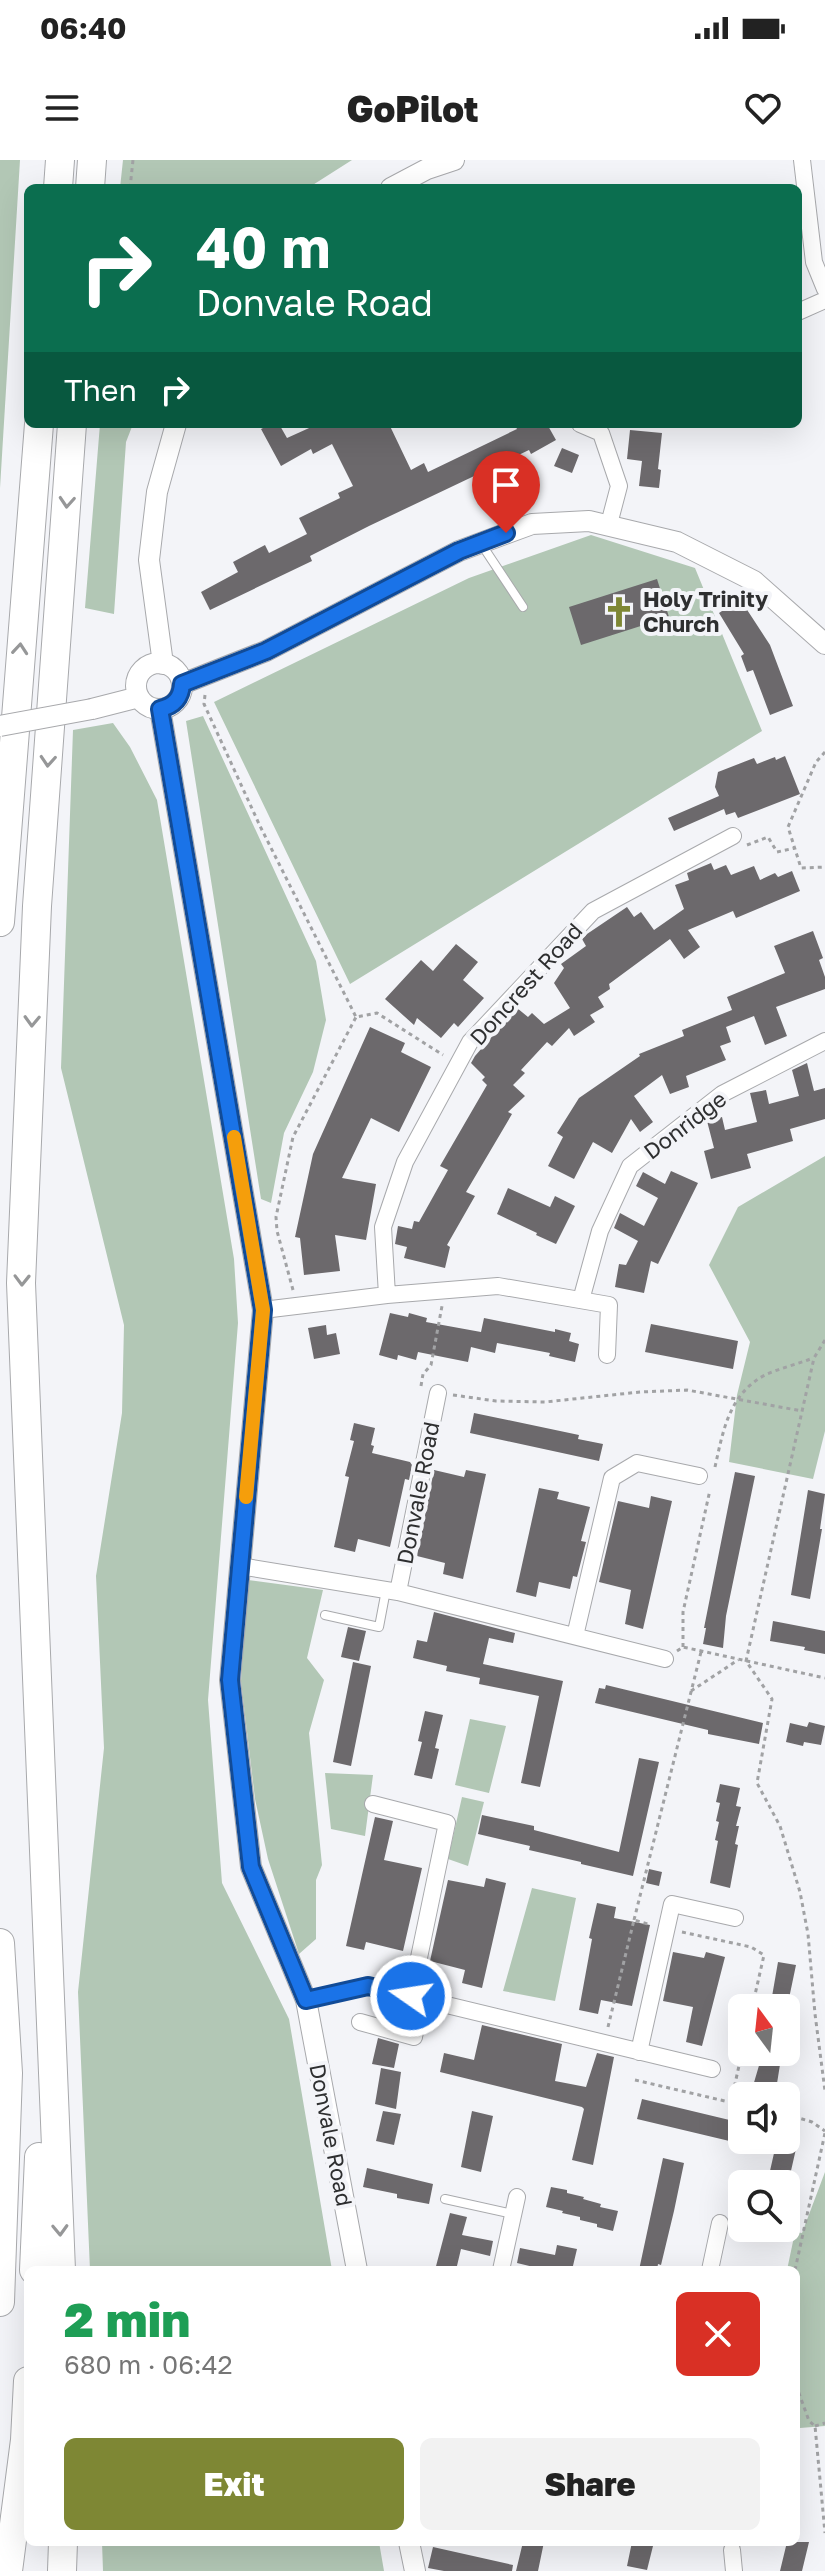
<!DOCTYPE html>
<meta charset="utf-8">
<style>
:root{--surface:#fff;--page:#f2f2f2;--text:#222;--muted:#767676;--accent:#7e8734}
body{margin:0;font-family:"Golos Text",sans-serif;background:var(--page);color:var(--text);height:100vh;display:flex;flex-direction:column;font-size:30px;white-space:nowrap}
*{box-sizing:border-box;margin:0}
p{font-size:26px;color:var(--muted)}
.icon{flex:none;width:44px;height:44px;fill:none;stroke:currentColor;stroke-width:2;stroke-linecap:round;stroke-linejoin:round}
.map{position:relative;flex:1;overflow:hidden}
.panel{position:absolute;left:24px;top:2106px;width:776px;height:280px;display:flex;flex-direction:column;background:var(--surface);border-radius:12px;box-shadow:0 8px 32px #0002}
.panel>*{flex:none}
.hud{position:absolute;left:24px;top:24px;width:778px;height:244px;border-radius:12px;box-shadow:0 8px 32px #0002;background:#0b6e4f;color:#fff;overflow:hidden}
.needle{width:52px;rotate:345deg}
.fabs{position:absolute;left:728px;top:1834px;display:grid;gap:16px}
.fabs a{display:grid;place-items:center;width:72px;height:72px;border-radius:12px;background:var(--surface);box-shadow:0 8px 32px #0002;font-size:40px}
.pin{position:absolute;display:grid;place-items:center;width:68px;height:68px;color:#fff;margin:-82px -34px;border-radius:50% 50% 50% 0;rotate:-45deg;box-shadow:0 0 8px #0007}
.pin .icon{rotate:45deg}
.me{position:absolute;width:88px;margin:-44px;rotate:283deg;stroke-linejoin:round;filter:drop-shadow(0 0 6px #0008)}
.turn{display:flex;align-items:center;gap:28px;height:168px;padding:0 40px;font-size:36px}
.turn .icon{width:104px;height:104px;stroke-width:2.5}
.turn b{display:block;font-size:56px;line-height:68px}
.then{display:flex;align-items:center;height:76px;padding:0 40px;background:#0003;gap:16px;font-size:30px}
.round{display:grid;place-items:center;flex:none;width:84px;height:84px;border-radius:12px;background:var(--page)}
.overview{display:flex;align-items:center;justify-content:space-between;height:136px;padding:0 40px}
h1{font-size:48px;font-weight:800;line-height:60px;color:#1e9e55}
.action{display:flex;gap:16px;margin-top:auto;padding:16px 40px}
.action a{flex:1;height:92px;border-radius:12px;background:var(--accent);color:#fff;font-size:32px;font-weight:800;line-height:92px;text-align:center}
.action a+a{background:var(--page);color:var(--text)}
.status{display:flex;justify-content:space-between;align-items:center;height:56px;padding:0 40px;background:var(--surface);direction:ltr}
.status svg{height:22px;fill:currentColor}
header{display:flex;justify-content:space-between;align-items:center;height:104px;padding:0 40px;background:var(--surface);font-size:36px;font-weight:800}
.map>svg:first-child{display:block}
.green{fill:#b2c7b5}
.building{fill:#6c696c}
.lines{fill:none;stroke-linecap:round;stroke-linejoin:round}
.service-casing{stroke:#a8a9ac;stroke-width:10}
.minor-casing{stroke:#a8a9ac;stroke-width:18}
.tertiary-casing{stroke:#a8a9ac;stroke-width:22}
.motorway-casing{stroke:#a8a9ac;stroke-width:30}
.path{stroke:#a1a2a4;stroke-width:3;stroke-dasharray:4 4;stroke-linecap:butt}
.service{stroke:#fff;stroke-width:8}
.minor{stroke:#fff;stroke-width:16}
.tertiary{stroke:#fff;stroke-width:20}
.motorway{stroke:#fff;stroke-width:28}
.tertiary-bridge-casing{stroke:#a8a9ac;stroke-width:22;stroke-linecap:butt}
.tertiary-bridge{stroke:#fff;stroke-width:20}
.oneway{stroke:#969798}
.route-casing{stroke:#114b97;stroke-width:20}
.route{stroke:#1a73e8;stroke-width:14}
.slow{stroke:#f59e0b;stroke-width:14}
.labels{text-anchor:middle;stroke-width:8;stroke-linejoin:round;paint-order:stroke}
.poi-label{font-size:22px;font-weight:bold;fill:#2e2f30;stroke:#f3f4f8;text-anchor:start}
.street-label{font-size:22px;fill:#2e2f30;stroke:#f3f4f8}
</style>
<div class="status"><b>06:40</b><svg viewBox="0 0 49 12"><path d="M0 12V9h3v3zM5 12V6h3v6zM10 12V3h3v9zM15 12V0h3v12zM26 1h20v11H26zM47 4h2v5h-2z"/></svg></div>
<header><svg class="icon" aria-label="menu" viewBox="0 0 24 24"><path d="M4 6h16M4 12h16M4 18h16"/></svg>GoPilot<svg class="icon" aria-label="heart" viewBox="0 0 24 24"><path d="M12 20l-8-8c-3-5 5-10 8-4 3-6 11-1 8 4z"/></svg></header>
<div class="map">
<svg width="825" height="2411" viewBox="0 0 825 2411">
<rect width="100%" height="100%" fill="#f3f4f8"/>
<path class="green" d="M0,0H20L0,328Z
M123,0H352L308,28H120Z
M100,264H133L126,282L114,454L85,448Z
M591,375L695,408L762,571L350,824L214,542L469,418Z
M203,556L316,801L326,860L313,912L284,973L271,1043L261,1039L186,561Z
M113,563L130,587L157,640L234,1099L238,1163L208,1540L222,1723L289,1859L332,2110H90L78,1832L104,1588L96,1416L122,1253L124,1165L61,908L73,570Z
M825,996V1271L813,1319L729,1302L737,1235L750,1182L709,1105L738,1047Z
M248,1420L323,1430L307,1498L324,1520L309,1573L322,1705L316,1720V1779L299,1794L268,1699L255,1639L241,1521Z
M470,1559L506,1566L489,1633L455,1625Z
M325,1613L373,1615L365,1676L331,1669Z
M462,1637L484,1642L468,1706L448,1699Z
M532,1728L576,1738L555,1841L503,1831Z
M825,2012V2266L800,2268L796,2267V2110H787L795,2072L802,2073Z
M102,2382H379L384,2411H103Z"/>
<path class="building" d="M271,264H279L287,278L318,264H389L411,310L424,303L428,312L517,269L514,264H547L556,280L531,294L529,290L369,366L310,396L312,401L210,450L201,432L238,412L233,402L265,385L269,393L307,374L299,358L340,338L338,333L353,326L332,284L313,294L311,289L281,306L261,269Z
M630,270L662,273L658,309L661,310L659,328L639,326L642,301L627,299Z
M562,288L579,295L572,313L554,306Z
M657,419L669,457L581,485L569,447Z
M740,439L770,485L793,546L770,555L753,510L747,512L741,496L744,494L719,453Z
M785,596L800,634L738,658L735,652L726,655L724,649L674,671L668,658L719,636L715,627L718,612L754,598L757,604L775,597L776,600Z
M711,703L714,710L726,705L731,715L754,706L760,720L775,713L778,717L792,711L800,731L736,758L733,751L688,770L700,787L684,799L670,779L609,824L610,829L598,837L604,847L590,855L595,862L574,876L569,868L552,886L547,882L521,910L525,913L513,925L525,936L508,952L512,954L466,1032L475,1036L447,1085L450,1087L445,1108L404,1098L407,1087L395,1084L398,1066L412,1069L414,1061L419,1062L448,1010L440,1006L487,925L482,920L485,917L471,903L475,896L517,848L528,857L532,853L544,864L570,848L554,823L564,808L561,804L586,786L582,779L587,774L627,747L634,757L641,752L654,770L684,749L675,725L689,720L687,713Z
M813,771L823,798L819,800L825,817V829L776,847L787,876L765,885L754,856L726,867L731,882L720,886L726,900L686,916L689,927L670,934L662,915L634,936L653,962L640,972L631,959L612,993L593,982L574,1019L548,1006L563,977L557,973L579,938L640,896L639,894L684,876L682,870L732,850L727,837L785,813L774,786Z
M456,784L478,802L463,820L484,838L458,867L454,863L441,878L417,858L414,865L385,839L421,800L433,811Z
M370,867L405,883L401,892L431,907L399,972L371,958L342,1018L376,1024L366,1080L335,1075L340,1111L304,1115L300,1078L295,1077L313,994Z
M807,903L814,931L825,928V959L790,969L793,981L747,994L751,1008L711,1019L704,991L714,988L707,961L722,957L725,970L757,962L750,933L766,930L769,944L799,936L792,910Z
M671,1011L698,1023L658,1104L651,1101L644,1133L615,1127L619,1104L626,1105L638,1081L614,1068L620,1053L644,1066L658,1038L636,1026L643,1012L665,1024Z
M508,1028L550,1047L555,1036L575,1046L556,1084L536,1075L537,1073L497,1054Z
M390,1153L408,1157L409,1153L427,1158L426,1162L481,1172L484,1158L555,1172V1169L571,1173L569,1181L579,1184L575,1202L549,1196L550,1193L497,1183L495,1193L471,1187L468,1202L418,1192L416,1200L398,1195L397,1200L379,1195Z
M651,1164L738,1181L733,1209L645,1192Z
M326,1165L327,1175L336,1173L340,1194L314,1199L308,1168Z
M474,1253L579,1275L578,1279L603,1284L599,1301L470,1273Z
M354,1263L375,1268L371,1285L374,1286L372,1293L410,1302L412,1305L409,1320L405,1319L390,1387L358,1379L355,1392L334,1387L349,1317L345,1316L354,1281L350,1280Z
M434,1310L464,1317L466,1310L486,1314L463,1419L443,1414L445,1403L417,1396Z
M735,1312L755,1316L726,1456L723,1488L703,1484L706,1468H704Z
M539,1328L559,1332L557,1339L590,1347L581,1381L586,1382L577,1417L573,1416L570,1429L539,1422L536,1437L516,1432Z
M808,1330L825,1334L820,1369H822L810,1439L791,1435Z
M651,1336L672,1341L643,1469L625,1464L631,1430L599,1422L618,1341L649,1348Z
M434,1452L515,1473L513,1483L489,1478L483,1504L563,1521L540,1627L521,1623L539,1536L479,1524L480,1518L446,1511L447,1506L413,1498L417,1480L427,1482Z
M773,1461L825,1471V1494L804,1490L805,1487L770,1481Z
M348,1467L366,1471L359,1501L341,1497Z
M353,1502L371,1506L351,1606L333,1602Z
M606,1525L763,1563L759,1584L708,1574V1570L595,1543L599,1528L605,1529Z
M425,1551L443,1555L435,1588L439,1589L432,1619L414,1615L422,1582L418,1581Z
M809,1562L825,1566L821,1585L804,1582L803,1586L786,1582L790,1563L807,1567Z
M639,1598L659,1602L633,1716L581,1704V1702L529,1690L530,1686L478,1674L482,1655L534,1666V1670L619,1692Z
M720,1624L740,1628L736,1646L741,1647L736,1666H739L735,1684L738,1685L730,1728L710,1723L718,1681L715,1680L719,1662L716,1661L720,1643L716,1642Z
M375,1657L393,1661L384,1700L422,1708L403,1791L366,1782L364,1790L346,1786Z
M649,1709L662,1712L659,1726L646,1723Z
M486,1718L506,1723L482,1828L462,1823L465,1810L430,1801L448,1720L484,1727Z
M597,1743L616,1747L614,1758L650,1765L632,1846L601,1840L598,1854L579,1850L592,1779L589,1778Z
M673,1792L704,1798L706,1792L725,1797L702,1886L686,1882L693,1847L663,1841Z
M778,1802L796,1805L787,1848H770Z
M482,1865L562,1884L555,1921L586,1927L597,1893L614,1897L593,2005L572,2000L584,1949L582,1947L440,1912L444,1893L474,1900Z
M378,1878L399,1884L394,1908L372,1904Z
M763,1892H782L775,1936H750Z
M381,1908L401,1912L396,1949L375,1944Z
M642,1939L742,1963V1984L637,1959Z
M383,1951L401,1954L394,1985L376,1981Z
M472,1951L493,1956L481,2012L461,2007Z
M777,1980H798L788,2024H767Z
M663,1998L684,2003L674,2051L661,2105L658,2104L657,2110H639Z
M367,2008L433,2024L429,2044L397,2038V2034L363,2027Z
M551,2027L567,2030V2033L584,2037L583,2039L601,2044L600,2047L618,2051L613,2071L597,2067V2064L580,2060V2057L562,2053L563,2051L546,2047Z
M450,2053L467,2057L462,2075L493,2081L490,2096L461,2089L456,2110H435Z
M557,2085L577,2089L572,2110H546L517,2103L520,2088L555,2095Z
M523,2382H544L538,2411H516Z
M632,2382H654L647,2410L627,2406Z
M787,2382H809L802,2411H780Z
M433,2387L513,2405L512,2411H444L428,2408Z"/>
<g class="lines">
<defs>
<path id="service" d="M480,382L523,447
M325,1455L379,1467L386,1430
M445,2039L513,2054"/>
<path id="minor" d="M802,0L814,102L825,129
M798,152L825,140
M580,264L601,273L619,326L609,364
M387,1135L383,1067L405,1002L470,882L593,751L733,676
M581,1140L600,1071L630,1006L722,934L825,881
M263,1150L387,1135L498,1126L609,1145L607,1195
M240,1406L398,1432L665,1499
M398,1432L438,1233
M575,1476L612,1318L637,1303L699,1316
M373,1644L447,1663L411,1836
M306,1840L368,1826L712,1909
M360,1862L414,1877L421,1839
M639,1892L672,1744L735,1758
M501,2110L517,2037
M710,2110L720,2063
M732,2390L734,2411"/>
<path id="tertiary" d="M391,28L427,9L454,0
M136 526a23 23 0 1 1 46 0a23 23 0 1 1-46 0Z
M163,504L149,400L157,332L176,264
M182,524L266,491L459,391L532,364L589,361L677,382L754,421L825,484
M92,549L139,537
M160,549L263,1150L230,1520L251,1707L306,1840L357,2110
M409,2382L415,2411"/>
<path id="motorway" d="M58,28L60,0
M90,28L92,0
M0,762L39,264
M0,1783L8,1913L0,2142
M34,2110L39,1997
M61,2110L21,1123L37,746L72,264
M8,2411L25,2280L28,2221
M62,2411L63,2382"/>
</defs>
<use href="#service" class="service-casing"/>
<use href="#minor" class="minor-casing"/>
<use href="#tertiary" class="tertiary-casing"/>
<use href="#motorway" class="motorway-casing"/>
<path class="path" d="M130,28L133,0
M205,535L204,544L260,666L356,857L377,853L443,895
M825,592L816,602L788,667L801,708L825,707
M747,685L768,677L777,692L795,688
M293,1130L277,1071L276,1057L293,977L356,857
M825,1180L814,1198L746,1501L772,1539L757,1623L780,1666L800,1732L808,1774L815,1854L825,1931
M421,1226L423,1214L431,1205L442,1146
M453,1235L496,1241L545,1242L640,1232L687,1230L802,1251
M715,1307C723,1271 729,1234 765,1215C780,1208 798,1204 813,1198
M683,1487V1452L710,1330
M677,1491L683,1487L825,1518
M691,1531L738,1500
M634,1760L701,1492
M682,1772L751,1787L764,1795L752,1848
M608,1867L634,1760L651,1765
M635,1920L742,1945
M731,1942L742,1892
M786,1954L812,1962L825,1971
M795,2110L825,1973
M796,2225L809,2261L815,2266L825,2373
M815,2266L825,2263"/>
<use href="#service" class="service"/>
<use href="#minor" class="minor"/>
<use href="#tertiary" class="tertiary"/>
<use href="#motorway" class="motorway"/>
<defs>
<path id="tertiary-bridge" d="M0,566L92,549"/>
</defs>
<use href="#tertiary-bridge" class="tertiary-bridge-casing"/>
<use href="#tertiary-bridge" class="tertiary-bridge"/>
</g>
<defs><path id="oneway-chevron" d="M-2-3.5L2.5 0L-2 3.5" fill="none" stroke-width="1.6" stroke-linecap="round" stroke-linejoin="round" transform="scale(2)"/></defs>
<g class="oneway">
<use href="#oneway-chevron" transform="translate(67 342) rotate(94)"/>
<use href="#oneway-chevron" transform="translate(20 489) rotate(-85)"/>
<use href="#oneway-chevron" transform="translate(48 601) rotate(94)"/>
<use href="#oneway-chevron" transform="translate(32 861) rotate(92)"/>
<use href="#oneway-chevron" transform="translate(22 1120) rotate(91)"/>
<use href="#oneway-chevron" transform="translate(60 2070) rotate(88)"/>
</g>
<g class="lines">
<defs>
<path id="route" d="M411,1836L368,1826L306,1840L251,1707L237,1583L230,1520L263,1150L160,549C174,546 181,538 182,524L266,491L459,391L506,373"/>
</defs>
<use href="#route" class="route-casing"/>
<use href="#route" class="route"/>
<path class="slow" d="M234,977L263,1150L246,1337"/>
</g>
<defs>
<symbol id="church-bare" viewBox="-9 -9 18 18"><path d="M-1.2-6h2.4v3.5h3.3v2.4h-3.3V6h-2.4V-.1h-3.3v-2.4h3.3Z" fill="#7e8734" stroke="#f3f4f8" stroke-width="2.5" paint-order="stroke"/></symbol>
</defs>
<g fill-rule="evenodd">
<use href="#church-bare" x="597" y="430" width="44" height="44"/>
</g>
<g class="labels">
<g class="poi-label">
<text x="643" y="447">Holy Trinity<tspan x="643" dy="25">Church</tspan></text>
</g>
<g class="street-label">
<text transform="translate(526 824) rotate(-48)" y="8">Doncrest Road</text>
<text transform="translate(685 965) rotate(-37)" y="8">Donridge</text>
<text transform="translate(418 1333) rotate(-79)" y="8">Donvale Road</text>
<text transform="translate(331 1975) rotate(79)" y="8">Donvale Road</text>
</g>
</g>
</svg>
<div class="fabs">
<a><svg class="needle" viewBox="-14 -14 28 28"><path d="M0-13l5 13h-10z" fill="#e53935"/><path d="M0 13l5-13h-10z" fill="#767676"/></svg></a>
<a><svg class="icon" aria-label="sound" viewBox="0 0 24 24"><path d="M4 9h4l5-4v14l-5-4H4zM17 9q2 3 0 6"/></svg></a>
<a><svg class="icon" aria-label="search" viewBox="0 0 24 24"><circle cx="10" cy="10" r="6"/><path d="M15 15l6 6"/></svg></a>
</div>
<div class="pin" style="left:506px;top:373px;background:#d93025"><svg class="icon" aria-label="arrive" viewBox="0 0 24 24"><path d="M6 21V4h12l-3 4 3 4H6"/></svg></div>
<svg class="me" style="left:411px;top:1836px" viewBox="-20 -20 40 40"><circle r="17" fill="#1a73e8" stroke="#fff" stroke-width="3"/><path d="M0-11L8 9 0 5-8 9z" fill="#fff"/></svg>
<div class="hud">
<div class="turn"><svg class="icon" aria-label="right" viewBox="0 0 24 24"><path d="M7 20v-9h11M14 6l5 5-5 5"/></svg><div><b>40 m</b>Donvale Road</div></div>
<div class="then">Then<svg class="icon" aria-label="right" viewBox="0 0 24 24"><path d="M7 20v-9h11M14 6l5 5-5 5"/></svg></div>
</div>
<section class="panel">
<div class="overview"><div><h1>2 min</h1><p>680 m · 06:42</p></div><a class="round" style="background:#d93025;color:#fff"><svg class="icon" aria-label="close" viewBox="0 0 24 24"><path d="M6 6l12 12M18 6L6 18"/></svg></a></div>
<div class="action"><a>Exit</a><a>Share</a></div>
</section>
</div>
